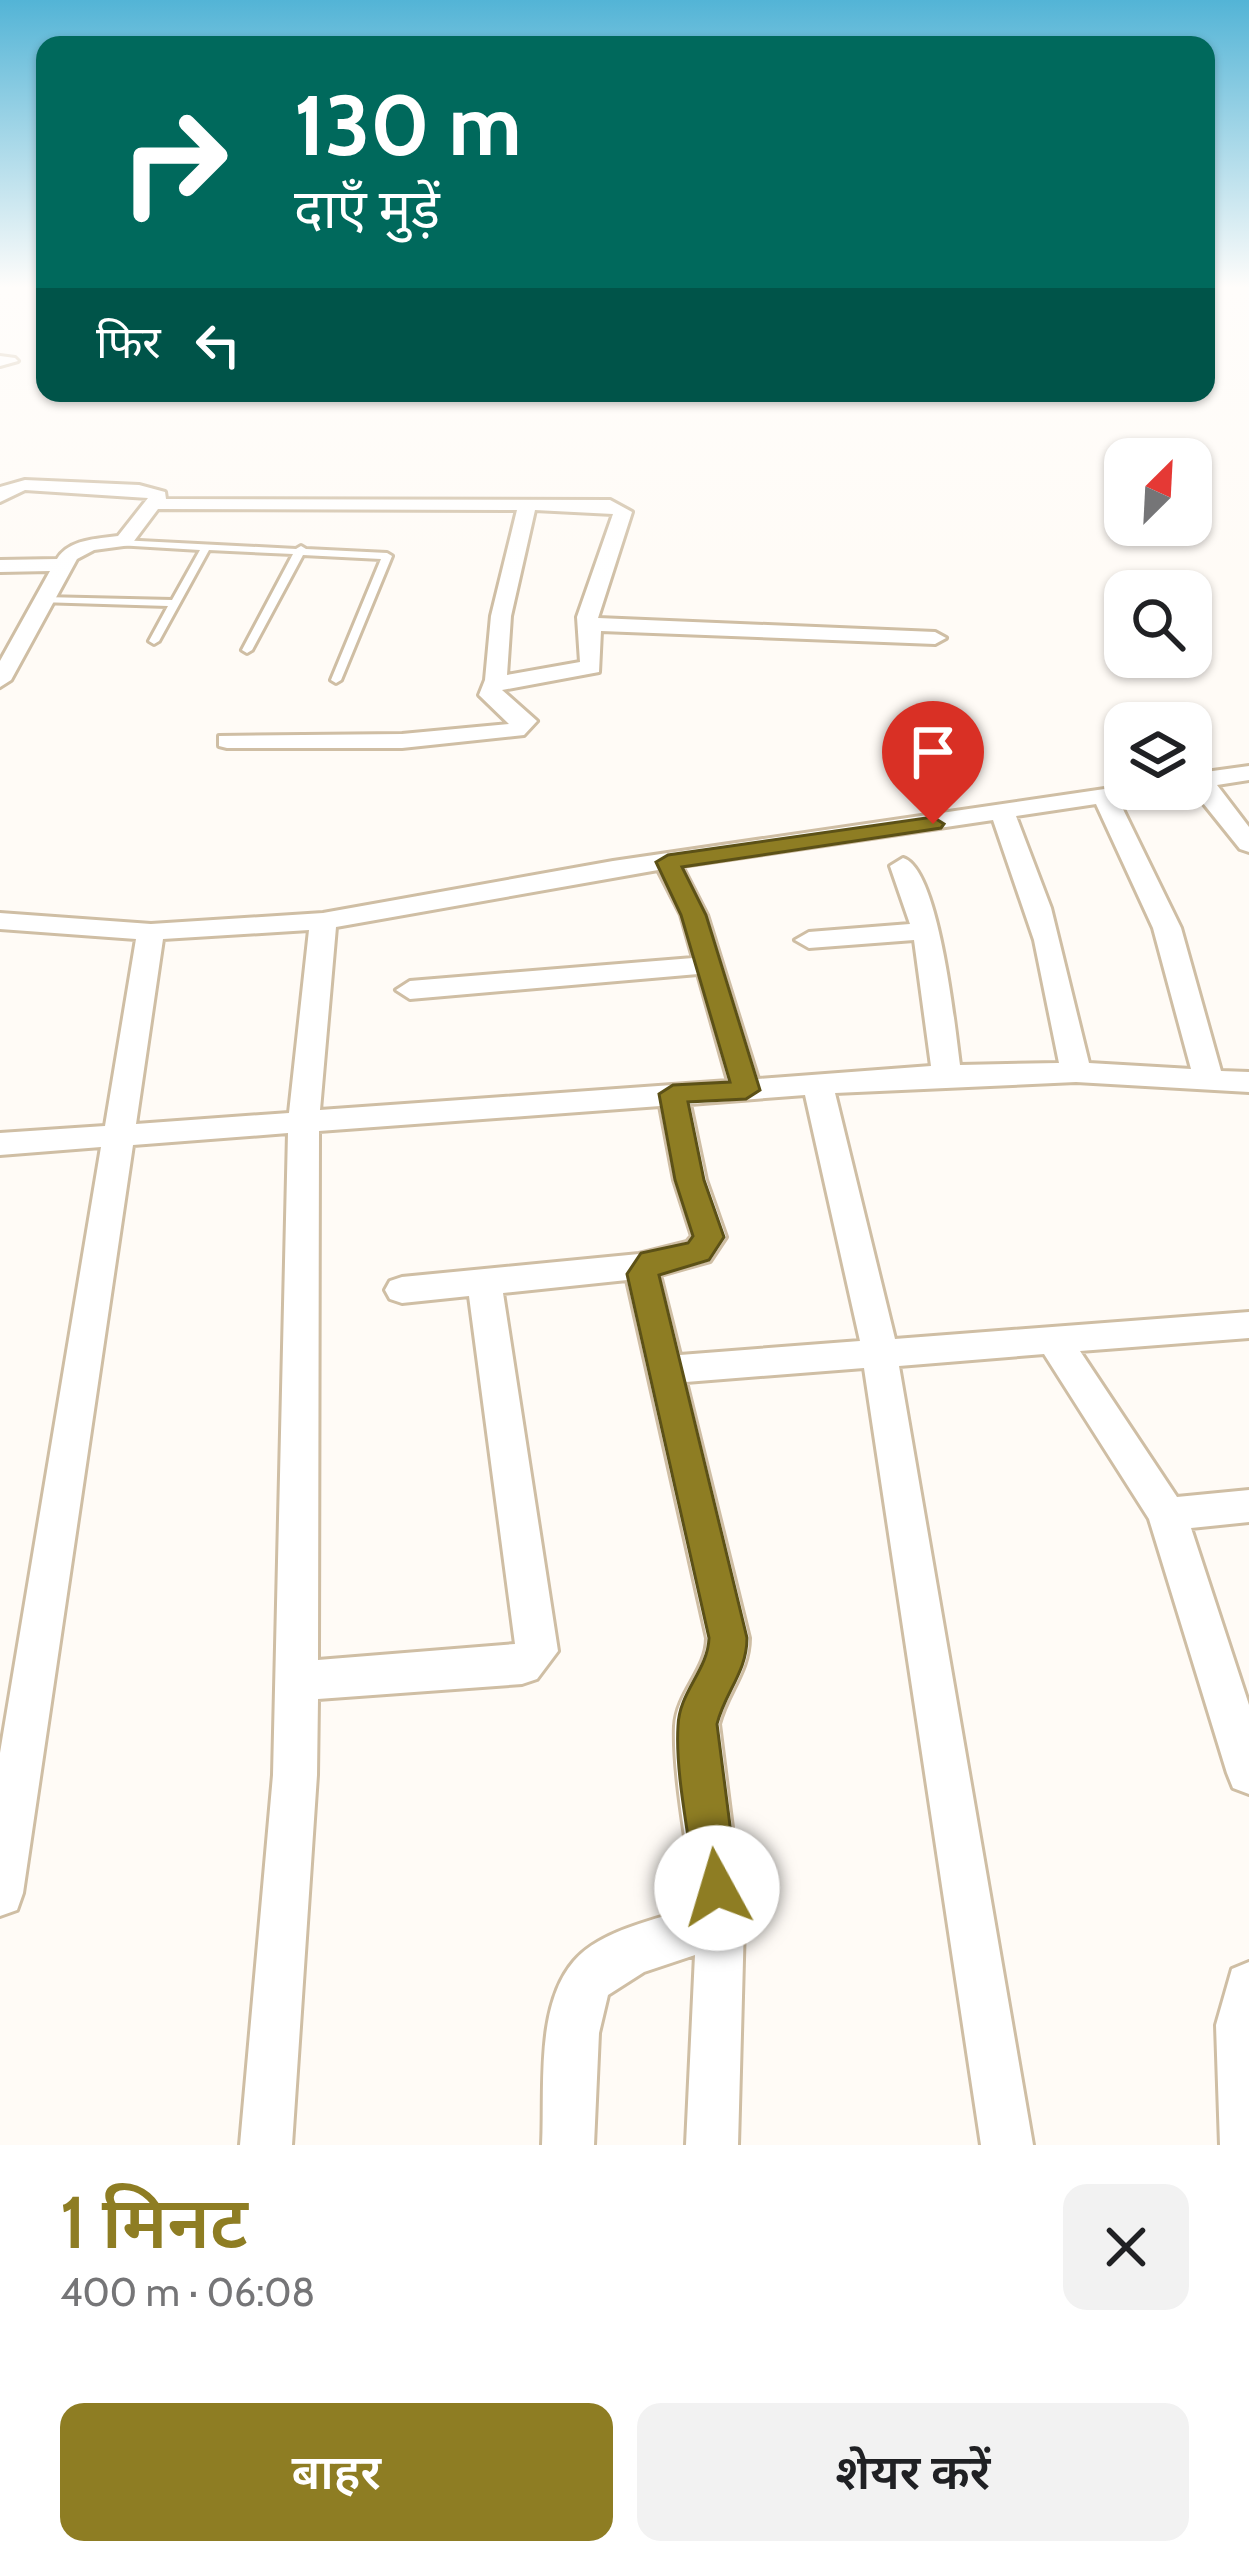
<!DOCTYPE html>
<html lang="hi">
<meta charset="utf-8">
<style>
:root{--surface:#fff;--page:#f2f2f2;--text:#202124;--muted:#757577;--accent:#8e7d23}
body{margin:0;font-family:Cabin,"Noto Sans Devanagari",sans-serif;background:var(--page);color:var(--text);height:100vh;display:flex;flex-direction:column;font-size:45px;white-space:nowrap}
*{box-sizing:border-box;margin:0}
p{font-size:39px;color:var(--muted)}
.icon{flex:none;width:66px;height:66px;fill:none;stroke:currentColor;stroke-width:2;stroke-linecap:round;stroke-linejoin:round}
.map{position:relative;height:2145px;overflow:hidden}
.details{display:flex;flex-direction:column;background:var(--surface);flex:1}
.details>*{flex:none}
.guide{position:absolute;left:36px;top:36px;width:1179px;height:366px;border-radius:24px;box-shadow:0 3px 9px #0004;background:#00695c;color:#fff;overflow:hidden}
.needle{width:78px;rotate:24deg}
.buttons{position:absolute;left:1104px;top:438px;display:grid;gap:24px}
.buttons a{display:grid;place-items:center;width:108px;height:108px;border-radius:24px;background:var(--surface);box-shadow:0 3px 9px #0004;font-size:60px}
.pin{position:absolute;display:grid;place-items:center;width:102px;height:102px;color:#fff;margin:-123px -51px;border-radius:50% 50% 50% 0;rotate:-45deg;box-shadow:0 0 12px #0007}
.pin .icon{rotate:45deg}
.me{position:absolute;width:132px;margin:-66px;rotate:354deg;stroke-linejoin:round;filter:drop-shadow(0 0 9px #0008)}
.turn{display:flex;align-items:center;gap:42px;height:252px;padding:0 60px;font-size:54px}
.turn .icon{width:156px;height:156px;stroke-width:2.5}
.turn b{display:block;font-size:84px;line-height:102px}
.then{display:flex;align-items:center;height:114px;padding:0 60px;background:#0003;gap:24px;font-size:45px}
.round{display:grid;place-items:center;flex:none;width:126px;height:126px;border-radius:24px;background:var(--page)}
.summary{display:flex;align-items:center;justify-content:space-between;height:204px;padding:0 60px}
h1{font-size:72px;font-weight:600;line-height:90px;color:var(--accent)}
.primary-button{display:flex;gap:24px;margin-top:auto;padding:24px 60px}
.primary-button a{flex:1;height:138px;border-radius:24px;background:var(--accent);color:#fff;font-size:48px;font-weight:600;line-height:138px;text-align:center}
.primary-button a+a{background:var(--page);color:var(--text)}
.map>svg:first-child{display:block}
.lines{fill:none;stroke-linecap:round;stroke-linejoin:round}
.lane-casing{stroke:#cfbea4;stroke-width:6}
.street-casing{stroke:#cfbea4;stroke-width:6}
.lane{fill:#fff;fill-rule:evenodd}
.street{fill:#fff;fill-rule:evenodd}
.route{fill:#8e7d23;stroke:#5c5117;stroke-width:3}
</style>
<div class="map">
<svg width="1249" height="2145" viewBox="0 0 1249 2145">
<rect width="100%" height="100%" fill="#fffbf6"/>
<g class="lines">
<defs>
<path id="lane" d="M120,540L296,549L301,546L306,549L387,553L392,556L341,680L336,683L331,680L381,559L303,555L252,650L247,653L242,650L293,554L209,550L159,641L154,644L149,641L168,606L39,602V598L43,597L172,600L200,550L117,545L115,543Z"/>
<path id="street" d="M0,356L15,358L18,361L0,366Z
M25,480L139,485L165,492L166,499L610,500L632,512L598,618L935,632L946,638L935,644L601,631L599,672L502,690L537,721L524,735L402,748H227L219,746V736L402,734L509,724L479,695L485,680L491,616L517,510L158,509L131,545L94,550L77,559L11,680L0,687V661L50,571L0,572V560L57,559C69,539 97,539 118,536L148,498L25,490L0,502V487ZM535,510L613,514L577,617L580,662L507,675L511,616Z
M1249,766V780L1217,785L1249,827V852L1240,849L1191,788V774Z
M1125,786L1163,789L1160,794L1119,801L1181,928L1221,1071L1249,1072V1092L1076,1082L835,1093L895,1339L1249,1312V1338L1080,1351L1177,1497L1249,1490V1522L1191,1528L1249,1705V1794L1233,1788L1227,1773L1149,1519L1044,1354L899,1366L1033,2145H981L864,1368L686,1382L749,1638C749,1672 727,1692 719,1724L744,1923L738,2145H686L695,1955L644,1972L608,1995L599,2033L594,2145H542C545,2090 535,2006 574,1961C600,1930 658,1919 695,1907C689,1855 673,1776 675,1726C677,1692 707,1670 707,1638L627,1280L503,1293L558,1651L537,1679L522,1684L318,1699L317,1775L292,2145H240L273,1775L288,1133L133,1145L23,1893L17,1910L0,1916V1753L101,1147L0,1155V1133L105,1126L136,939L0,929V913L151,924L323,913L613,861ZM1096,804L1153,928L1191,1069L1089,1063L1051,908L1016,816ZM993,820L1034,940L1059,1063L960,1065C955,1028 939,868 903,858L890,866L910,924L809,932L795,940L809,948L914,940L931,1066L758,1079L707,915L682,866ZM658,870L681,915L693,958L410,981L396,990L410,999L698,974L728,1081L320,1110L336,927ZM309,930L289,1113L136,1124L163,939ZM805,1095L860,1341L680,1355L660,1275L710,1261L726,1237L706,1180L690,1104ZM660,1106L674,1180L692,1236L687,1242L639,1254L402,1277L390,1281L385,1290L390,1299L402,1303L469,1296L515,1644L318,1660L319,1131Z
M1249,1962V2145H1220L1216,2025L1232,1969Z"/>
</defs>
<use href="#lane" class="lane-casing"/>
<use href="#street" class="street-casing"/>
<use href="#lane" class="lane"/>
<use href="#street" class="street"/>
</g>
<linearGradient id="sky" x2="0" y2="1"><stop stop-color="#53b4d6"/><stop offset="0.49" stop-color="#fffdfb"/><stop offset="1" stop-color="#fffdfb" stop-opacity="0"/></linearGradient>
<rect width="1249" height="586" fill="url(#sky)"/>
<path class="route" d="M933,817L944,824L941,828L682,867L706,915L760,1090L746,1099L688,1102L704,1180L724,1237L709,1260L659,1275L747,1638C747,1672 725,1692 717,1724L738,1888L732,1903L717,1909L702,1903L695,1888C690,1838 675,1775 678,1726C679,1692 708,1670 709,1638L627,1274L641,1253L688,1243L693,1236L675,1180L659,1094L673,1085L730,1082L681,915L656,862L668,855Z"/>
</svg>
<div class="buttons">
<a><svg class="needle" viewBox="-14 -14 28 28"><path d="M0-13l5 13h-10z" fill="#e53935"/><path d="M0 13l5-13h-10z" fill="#757577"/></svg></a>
<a><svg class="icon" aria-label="search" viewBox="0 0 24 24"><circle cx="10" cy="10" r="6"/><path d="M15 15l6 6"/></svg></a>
<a><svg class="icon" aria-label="layers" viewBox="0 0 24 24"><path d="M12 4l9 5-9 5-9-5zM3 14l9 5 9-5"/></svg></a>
</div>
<div class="pin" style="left:933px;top:824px;background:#d93025"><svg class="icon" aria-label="arrive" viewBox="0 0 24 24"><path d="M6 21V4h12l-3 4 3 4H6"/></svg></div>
<svg class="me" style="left:717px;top:1888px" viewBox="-20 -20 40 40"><circle r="19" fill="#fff"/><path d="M0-13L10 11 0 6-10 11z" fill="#8e7d23"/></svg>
<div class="guide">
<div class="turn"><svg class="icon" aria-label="right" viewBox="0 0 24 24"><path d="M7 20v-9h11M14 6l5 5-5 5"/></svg><div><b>130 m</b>दाएँ मुड़ें</div></div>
<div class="then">फिर<svg class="icon" aria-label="left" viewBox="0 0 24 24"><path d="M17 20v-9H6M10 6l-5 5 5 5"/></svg></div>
</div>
</div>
<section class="details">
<div class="summary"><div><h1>1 मिनट</h1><p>400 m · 06:08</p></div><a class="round"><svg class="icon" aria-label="close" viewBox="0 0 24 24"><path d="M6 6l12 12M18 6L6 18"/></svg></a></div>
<div class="primary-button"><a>बाहर</a><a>शेयर करें</a></div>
</section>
